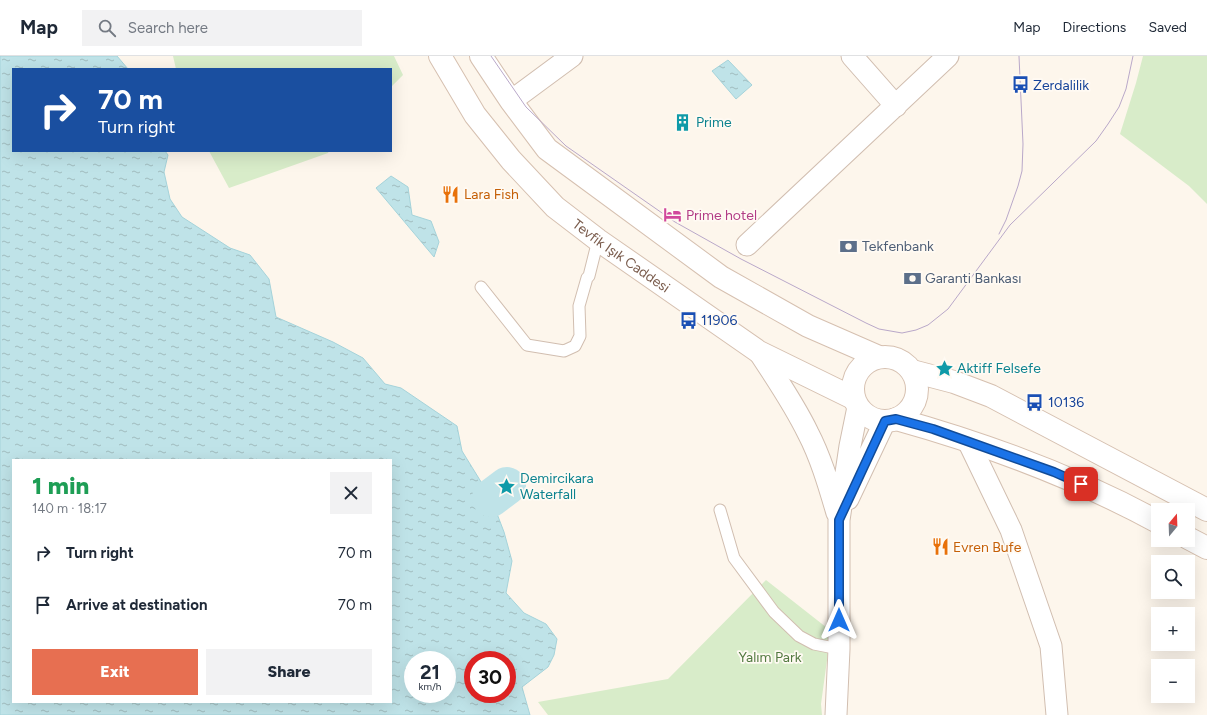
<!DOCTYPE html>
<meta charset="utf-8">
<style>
:root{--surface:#fff;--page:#f2f2f3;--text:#1f2937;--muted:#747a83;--line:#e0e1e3;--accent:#e76f51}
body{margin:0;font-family:Figtree,sans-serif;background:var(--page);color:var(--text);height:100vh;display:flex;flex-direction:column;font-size:15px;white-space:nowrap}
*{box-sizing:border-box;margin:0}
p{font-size:13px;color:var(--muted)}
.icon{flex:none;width:22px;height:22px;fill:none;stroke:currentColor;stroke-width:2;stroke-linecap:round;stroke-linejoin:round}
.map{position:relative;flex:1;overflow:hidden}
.sheet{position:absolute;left:12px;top:403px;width:380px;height:244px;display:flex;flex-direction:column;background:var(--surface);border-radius:0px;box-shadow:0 4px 16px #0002}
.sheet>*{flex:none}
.guide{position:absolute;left:12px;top:12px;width:380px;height:84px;border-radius:0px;box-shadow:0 4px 16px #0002;background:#1a4fa0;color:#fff;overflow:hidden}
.needle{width:26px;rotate:19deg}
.fabs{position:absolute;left:1151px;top:447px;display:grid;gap:8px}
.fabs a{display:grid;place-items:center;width:44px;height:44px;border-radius:0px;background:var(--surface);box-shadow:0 4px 16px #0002;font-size:20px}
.speed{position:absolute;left:404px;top:595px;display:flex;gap:8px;font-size:20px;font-weight:700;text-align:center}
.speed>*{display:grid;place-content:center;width:52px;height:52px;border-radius:50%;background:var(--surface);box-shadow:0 4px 16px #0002;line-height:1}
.speed small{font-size:10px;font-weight:400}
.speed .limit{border:6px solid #d22;background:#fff;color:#111}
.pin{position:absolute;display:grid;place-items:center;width:34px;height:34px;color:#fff;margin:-17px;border-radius:8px;box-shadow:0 2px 6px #0006}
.me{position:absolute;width:44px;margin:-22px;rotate:0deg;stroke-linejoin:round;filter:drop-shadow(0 0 3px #0008)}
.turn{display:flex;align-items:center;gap:14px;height:84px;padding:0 20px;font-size:18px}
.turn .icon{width:52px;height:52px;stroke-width:2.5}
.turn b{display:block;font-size:28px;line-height:34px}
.round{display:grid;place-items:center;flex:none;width:42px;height:42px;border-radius:0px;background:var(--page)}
.overview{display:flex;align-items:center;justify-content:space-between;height:68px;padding:0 20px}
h1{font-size:24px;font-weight:800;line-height:30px;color:#1e9e55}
.cta{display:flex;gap:8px;margin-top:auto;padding:8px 20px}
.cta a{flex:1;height:46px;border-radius:0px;background:var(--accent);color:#fff;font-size:16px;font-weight:800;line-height:46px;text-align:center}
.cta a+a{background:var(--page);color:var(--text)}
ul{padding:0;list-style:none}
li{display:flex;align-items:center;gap:12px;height:52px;padding:0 20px}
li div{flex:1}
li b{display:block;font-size:15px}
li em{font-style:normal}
header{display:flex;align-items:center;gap:24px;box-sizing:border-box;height:56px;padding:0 20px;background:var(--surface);border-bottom:1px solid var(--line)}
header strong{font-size:19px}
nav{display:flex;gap:22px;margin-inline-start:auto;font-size:14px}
.search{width:280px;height:36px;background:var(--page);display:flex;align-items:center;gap:10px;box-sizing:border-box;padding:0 14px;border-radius:0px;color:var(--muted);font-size:15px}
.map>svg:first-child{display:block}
.green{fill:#d8ecc9}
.water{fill:url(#water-ripples);stroke:#a5d3da;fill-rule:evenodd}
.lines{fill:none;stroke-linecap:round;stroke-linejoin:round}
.river{stroke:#bfe3e8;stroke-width:38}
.lane-casing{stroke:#d1beb0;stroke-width:13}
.street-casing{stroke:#d1beb0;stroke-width:23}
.secondary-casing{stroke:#d6c0b0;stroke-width:24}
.lane{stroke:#fff;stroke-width:11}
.street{stroke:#fff;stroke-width:21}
.secondary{stroke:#fff;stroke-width:22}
.tram{stroke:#b9a8c9;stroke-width:1}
.route-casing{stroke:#114b97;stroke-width:10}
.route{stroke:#1a73e8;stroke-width:7}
.labels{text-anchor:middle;stroke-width:3.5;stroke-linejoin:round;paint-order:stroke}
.transit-label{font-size:14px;fill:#164399;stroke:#fffaf3;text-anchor:start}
.culture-label{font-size:14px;fill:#0d838f;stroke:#fffaf3;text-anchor:start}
.food-label{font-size:14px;fill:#c56008;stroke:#fffaf3;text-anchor:start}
.hotel-label{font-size:14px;fill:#b23c85;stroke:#fffaf3;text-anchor:start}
.service-label{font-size:14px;fill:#4e5e75;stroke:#fffaf3;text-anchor:start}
.street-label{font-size:14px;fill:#7a5c4d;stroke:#fffaf3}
.park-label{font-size:14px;fill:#537a41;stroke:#fffaf3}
</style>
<header>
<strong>Map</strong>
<div class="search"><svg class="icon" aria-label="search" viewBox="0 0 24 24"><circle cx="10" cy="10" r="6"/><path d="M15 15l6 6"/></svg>Search here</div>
<nav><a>Map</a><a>Directions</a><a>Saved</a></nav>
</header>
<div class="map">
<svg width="1207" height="659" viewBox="0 0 1207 659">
<defs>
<pattern id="water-ripples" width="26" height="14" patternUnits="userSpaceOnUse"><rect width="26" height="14" fill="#bfe3e8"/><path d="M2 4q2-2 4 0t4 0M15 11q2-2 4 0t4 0" fill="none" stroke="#a0bbbe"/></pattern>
</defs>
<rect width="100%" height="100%" fill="#fdf6ec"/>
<path class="green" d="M173,0H394L403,19L391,31V13H176Z
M1143,0H1207V148L1189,130L1120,78L1136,27Z
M209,95H329L328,97L229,132Z
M766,524L831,575L821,648L822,659H548L538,646L668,623Z"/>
<path class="water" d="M0,0H117L128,13H13V95H165L168,99L164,116L170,143L182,161L230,192L250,199L269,223L276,261L333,286L363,302L385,328L401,332L457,370L462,395L491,442L504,476L512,505L506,537L524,557L546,568L557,583L554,599L548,611L522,631L530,659H0ZM13,404H391V646H13ZM413,604H447V638H413ZM473,604H507V638H473Z
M728,4L752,29L736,43L712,15Z
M391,120L408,131L412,159L431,165L439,186L434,201L376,132Z"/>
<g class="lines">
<path class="river" d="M491,442L507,430"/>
<defs>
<path id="lane" d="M481,231L527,289L564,295L575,290L580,280L579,250L587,222L589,220L598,184
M720,454L734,502L774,556L799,580L814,588L839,593"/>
<path id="street" d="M852,0L896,50
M511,45L572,0
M747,189L948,0
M759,296C776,322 794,348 808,377C821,402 829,430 837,457
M968,385L1011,474L1051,590L1057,659
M848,443L885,365
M836,659L839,593V464L850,390L858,351"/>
<g id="secondary">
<path id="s1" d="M440,0L475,59L511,104L555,151L598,184L759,296L853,342"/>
<path d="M481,0L511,45L547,93L721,221L808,270L879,301"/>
<circle cx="885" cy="333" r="32"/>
<path d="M912,315L954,326L991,340L1207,454"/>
<path d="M896,363C986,388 1075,421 1158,466"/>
<path d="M1188,482L1207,492"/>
</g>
</defs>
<use href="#lane" class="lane-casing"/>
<use href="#street" class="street-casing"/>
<use href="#secondary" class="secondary-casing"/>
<use href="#lane" class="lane"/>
<use href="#street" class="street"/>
<use href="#secondary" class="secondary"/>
<path class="tram" d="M491,0L526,51L566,90L675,166L741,203L866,267L879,273L902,277L916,274L928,269L948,253L1010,169L1096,85L1108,68L1119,51L1126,33L1133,0
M999,178L1006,164L1018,130L1022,115L1023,88L1019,0"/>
</g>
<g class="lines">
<defs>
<path id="route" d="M839,564V464L885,365L896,363L933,373L1054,416L1081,428"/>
</defs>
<use href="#route" class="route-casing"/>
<use href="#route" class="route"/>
</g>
<defs>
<symbol id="bus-bare" viewBox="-9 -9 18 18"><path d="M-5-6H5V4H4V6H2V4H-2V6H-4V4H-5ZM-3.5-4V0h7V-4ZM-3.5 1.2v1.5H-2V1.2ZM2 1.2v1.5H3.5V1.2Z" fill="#1a4fb4" stroke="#fffaf3" stroke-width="2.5" paint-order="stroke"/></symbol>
<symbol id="building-bare" viewBox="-9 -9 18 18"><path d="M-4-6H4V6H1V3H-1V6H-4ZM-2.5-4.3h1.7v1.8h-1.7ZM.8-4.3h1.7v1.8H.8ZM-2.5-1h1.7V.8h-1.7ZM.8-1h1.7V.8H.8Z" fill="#0f9aa8" stroke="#fffaf3" stroke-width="2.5" paint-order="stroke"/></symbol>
<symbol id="restaurant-bare" viewBox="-9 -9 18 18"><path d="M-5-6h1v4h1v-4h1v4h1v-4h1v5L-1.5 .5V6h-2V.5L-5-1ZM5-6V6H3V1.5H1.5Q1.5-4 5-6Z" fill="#e8710a" stroke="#fffaf3" stroke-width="2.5" paint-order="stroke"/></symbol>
<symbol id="hotel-bare" viewBox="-9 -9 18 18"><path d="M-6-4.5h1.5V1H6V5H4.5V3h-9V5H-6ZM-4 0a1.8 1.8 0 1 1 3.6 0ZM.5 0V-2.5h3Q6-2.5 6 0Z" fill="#d1479c" stroke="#fffaf3" stroke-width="2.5" paint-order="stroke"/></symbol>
<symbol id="bank-bare" viewBox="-9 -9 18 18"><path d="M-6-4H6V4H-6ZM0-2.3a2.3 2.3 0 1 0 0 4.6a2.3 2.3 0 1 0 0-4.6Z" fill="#5c6f8a" stroke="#fffaf3" stroke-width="2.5" paint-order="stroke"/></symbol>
<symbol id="sight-bare" viewBox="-9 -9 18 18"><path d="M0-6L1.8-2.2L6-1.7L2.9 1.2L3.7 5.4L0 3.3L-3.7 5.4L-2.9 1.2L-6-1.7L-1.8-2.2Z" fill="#0f9aa8" stroke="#fffaf3" stroke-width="2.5" paint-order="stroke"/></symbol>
</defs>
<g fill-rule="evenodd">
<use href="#bus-bare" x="1008" y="16" width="25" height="25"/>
<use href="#building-bare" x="670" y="54" width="25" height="25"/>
<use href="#restaurant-bare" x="438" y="126" width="25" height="25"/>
<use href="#hotel-bare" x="660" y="146" width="25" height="25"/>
<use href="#bank-bare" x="836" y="178" width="25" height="25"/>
<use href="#bank-bare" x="900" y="210" width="25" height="25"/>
<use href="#bus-bare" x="676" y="252" width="25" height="25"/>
<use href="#sight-bare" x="932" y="300" width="25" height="25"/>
<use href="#bus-bare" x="1022" y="334" width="25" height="25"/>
<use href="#sight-bare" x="494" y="418" width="25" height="25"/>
<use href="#restaurant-bare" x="928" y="478" width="25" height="25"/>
</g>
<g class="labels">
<g class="transit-label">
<text x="1033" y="34">Zerdalilik</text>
<text x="701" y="269">11906</text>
<text x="1048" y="351">10136</text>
</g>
<g class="culture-label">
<text x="696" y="71">Prime</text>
<text x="957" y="317">Aktiff Felsefe</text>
<text x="520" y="427">Demircikara<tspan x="520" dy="16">Waterfall</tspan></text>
</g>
<g class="food-label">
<text x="464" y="143">Lara Fish</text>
<text x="953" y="496">Evren Bufe</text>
</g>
<g class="hotel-label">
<text x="686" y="164">Prime hotel</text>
</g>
<g class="service-label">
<text x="862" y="195">Tekfenbank</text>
<text x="925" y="227">Garanti Bankası</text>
</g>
<g class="street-label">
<text dy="5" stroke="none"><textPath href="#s1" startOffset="273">Tevfik Işık Caddesi</textPath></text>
</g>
<g class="park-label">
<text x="770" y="606">Yalım Park</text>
</g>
</g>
</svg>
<div class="fabs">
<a><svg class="needle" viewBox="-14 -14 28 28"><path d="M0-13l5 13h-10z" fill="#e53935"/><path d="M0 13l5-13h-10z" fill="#747a83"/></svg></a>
<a><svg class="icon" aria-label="search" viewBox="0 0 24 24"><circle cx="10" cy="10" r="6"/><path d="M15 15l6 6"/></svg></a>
<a>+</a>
<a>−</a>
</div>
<div class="speed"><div>21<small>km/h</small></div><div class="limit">30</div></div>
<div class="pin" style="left:1081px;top:428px;background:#d93025"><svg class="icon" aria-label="arrive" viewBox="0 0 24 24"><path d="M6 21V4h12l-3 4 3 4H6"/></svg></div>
<svg class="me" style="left:839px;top:564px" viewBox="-20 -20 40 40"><path d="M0-17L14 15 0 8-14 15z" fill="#1a73e8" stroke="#fff" stroke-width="4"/></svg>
<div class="guide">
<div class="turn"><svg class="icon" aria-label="right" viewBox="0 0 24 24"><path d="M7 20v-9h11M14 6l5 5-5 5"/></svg><div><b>70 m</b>Turn right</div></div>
</div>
<section class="sheet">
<div class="overview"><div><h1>1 min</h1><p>140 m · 18:17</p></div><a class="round"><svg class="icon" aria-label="close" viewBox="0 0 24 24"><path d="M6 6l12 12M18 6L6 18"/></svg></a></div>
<ul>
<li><svg class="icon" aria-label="right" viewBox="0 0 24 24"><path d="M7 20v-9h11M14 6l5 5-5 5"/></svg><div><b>Turn right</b></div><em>70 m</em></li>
<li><svg class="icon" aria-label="arrive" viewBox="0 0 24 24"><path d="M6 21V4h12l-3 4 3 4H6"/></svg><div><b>Arrive at destination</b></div><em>70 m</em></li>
</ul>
<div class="cta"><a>Exit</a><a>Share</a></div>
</section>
</div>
